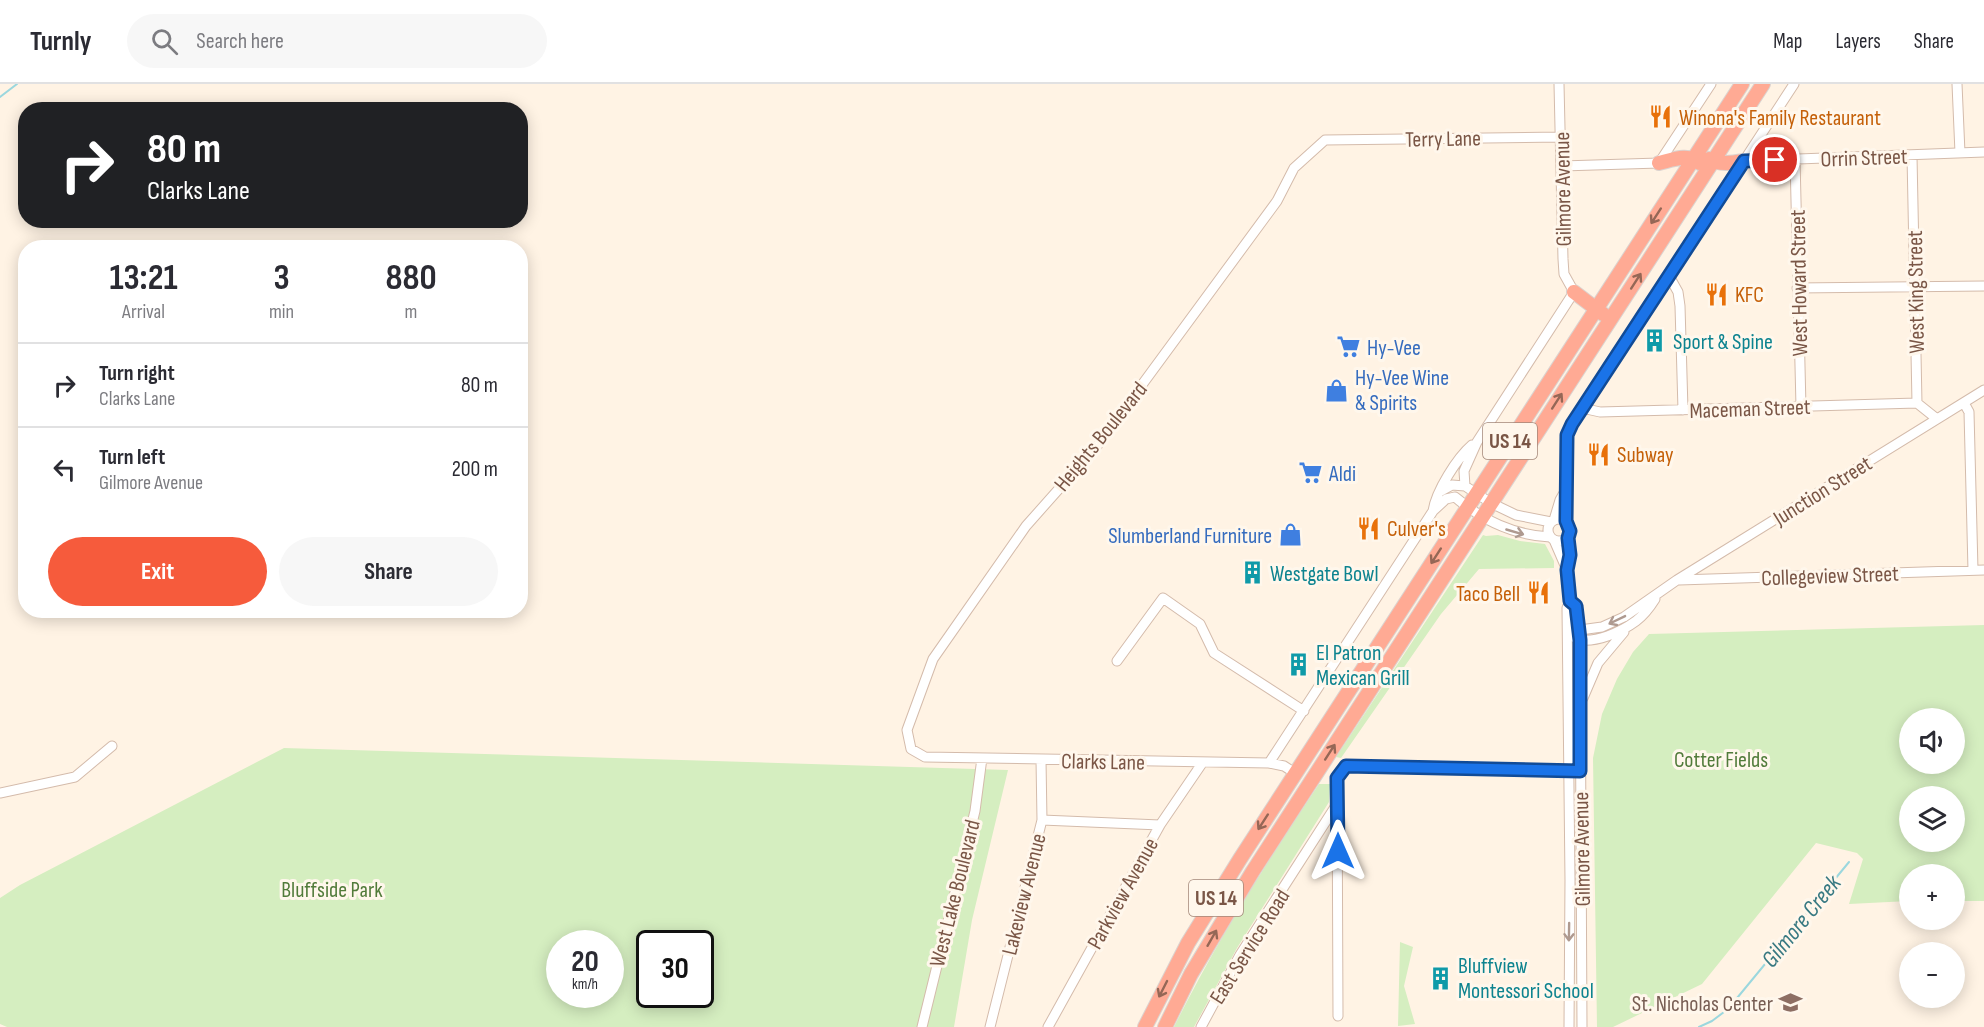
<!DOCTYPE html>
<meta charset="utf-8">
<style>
:root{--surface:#fff;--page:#f7f7f7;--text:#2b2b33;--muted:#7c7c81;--line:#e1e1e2;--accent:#f65b3c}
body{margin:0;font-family:"Sofia Sans Condensed",sans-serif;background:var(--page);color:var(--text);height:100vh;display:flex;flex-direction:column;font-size:22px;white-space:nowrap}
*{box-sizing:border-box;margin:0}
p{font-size:20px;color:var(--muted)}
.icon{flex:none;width:33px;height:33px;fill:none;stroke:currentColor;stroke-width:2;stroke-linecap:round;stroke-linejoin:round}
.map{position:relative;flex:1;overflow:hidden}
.panel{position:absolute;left:18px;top:156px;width:510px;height:378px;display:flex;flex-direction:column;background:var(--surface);border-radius:24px;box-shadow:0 3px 15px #0003}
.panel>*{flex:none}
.guide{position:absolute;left:18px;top:18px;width:510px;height:126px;border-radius:24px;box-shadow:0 3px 15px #0003;background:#202124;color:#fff;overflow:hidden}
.tools{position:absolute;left:1899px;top:624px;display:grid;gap:12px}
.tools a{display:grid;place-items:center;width:66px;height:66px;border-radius:50%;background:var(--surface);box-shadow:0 3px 15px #0003;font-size:30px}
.speed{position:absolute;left:546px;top:846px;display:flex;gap:12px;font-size:30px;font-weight:700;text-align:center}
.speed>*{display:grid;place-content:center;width:78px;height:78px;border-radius:50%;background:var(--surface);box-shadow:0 3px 15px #0003;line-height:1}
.speed small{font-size:15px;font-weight:400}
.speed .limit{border:3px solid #111;border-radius:9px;background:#fff;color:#111}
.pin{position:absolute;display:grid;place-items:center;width:51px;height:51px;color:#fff;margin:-26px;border:3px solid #fff;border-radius:50%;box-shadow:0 2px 6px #0007}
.me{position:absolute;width:66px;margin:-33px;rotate:0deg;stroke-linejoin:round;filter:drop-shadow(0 0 4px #0008)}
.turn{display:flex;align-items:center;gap:21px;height:126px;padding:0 30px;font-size:27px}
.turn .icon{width:78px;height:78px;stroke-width:2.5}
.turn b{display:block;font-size:42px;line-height:51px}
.eta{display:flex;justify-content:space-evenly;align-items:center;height:102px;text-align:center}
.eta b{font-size:36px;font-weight:700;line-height:42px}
.action{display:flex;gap:12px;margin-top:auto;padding:12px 30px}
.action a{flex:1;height:69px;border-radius:36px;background:var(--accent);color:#fff;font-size:24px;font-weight:700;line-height:69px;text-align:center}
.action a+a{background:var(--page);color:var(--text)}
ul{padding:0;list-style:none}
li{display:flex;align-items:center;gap:18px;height:84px;padding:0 30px;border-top:2px solid var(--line)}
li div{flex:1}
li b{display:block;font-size:22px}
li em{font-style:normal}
header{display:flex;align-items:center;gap:36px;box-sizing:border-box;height:84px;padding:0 30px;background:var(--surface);border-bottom:2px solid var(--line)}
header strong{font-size:28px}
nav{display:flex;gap:33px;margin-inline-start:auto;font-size:21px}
.search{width:420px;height:54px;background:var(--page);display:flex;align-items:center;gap:15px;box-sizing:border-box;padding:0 21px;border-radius:33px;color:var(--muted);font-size:22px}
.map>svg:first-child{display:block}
.green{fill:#d5eec0;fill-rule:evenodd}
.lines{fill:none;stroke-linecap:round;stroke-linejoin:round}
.stream{stroke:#9bd7de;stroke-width:2}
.minor-casing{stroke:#d4bbab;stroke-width:11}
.highway-casing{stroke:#dcd3cf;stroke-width:16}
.minor{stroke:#fff;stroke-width:9}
.highway{stroke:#ffaa94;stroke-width:14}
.oneway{stroke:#956756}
.oneway2{stroke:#af9a90}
.route-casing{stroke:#114b97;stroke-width:15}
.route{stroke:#1a73e8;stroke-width:10}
.labels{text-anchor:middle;stroke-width:6;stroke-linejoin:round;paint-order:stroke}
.shield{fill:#fff7ec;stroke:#a28678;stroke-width:1.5}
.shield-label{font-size:21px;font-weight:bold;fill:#7a5646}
.food-label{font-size:22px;fill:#c56008;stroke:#fff7ec;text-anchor:start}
.street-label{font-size:22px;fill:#7a5646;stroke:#fff7ec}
.culture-label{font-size:22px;fill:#0d838f;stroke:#fff7ec;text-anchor:start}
.shop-label{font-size:22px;fill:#366cbe;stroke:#fff7ec;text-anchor:start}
.park-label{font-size:22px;fill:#517b3a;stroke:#fff7ec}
.education-label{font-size:22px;fill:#785e54;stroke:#fff7ec;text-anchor:end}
.water-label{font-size:24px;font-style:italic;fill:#387982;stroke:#fff7ec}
</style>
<header>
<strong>Turnly</strong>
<div class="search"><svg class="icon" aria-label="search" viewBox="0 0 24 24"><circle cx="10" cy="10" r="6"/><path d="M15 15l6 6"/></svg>Search here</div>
<nav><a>Map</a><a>Layers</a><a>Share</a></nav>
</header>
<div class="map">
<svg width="1984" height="943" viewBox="0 0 1984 943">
<rect width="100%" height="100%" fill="#fff3e4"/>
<path class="green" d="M1483,451L1486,452L1498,451L1520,457L1545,460L1554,477V484L1479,485L1441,530L1341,674L1336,673Z
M1984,541V817H1955L1954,790H1910L1909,817L1849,820L1863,775L1857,769L1816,759L1702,900L1613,943H1597L1593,674L1602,630L1617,595L1633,568L1649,550ZM1910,634H1954V680H1910ZM1910,712H1954V758H1910Z
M284,664L1008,686L972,836L954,943H7L0,940V814L20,801ZM560,860H610V910H560ZM650,860H700V910H650Z
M1319,700H1330L1329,718L1237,864L1194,943H1174C1216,858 1266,779 1319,700Z
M1400,858L1413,863L1404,902L1415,940L1398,942Z"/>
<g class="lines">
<path class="stream" d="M0,13L17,0
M1699,943L1712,937L1728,925L1849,778"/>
<defs>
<path id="minor" d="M1957,0L1960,69
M1912,72L1917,319L1937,335
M1795,75L1801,323
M1744,77L1984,68
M1562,82L1659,79L1711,0
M1669,192L1678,208L1680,222L1683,326
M1797,204L1984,202
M1964,319L1969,328L1973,486
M1582,324L1600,328L1917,319
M1465,402L1464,387L1477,358L1574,208L1564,190L1563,175L1559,0
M1441,407L1452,401L1465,402L1491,419L1516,431L1551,438
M1433,427C1436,407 1457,374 1472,361
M1548 446a11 11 0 1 1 22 0a11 11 0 1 1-22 0Z
M1554,436L1560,416L1564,409
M1566,437V363L1569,345L1794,0
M1567,454C1570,465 1569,473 1567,484C1566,497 1574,511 1567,524L1570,796L1569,943
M1554,456L1567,486
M1679,496L1984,486
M1570,517L1576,522L1580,556L1582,943
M1568,553L1580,546L1602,543L1624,533L1677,496L1984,306
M1576,555C1595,560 1621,548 1636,537C1644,531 1650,523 1655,515
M1117,577L1163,514L1200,540L1214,569L1304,627
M1583,614L1598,579L1624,548
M1269,679L1433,427L1446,415L1455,413C1483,437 1513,451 1550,453
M1295,689L1284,682L1269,679L925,673L911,665L907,646L933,575L1026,442L1097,362L1277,117L1294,84L1325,56L1561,53
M0,709L75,693L112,662
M1042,736L1160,741
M1338,932L1337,694L1346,682L1580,687
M922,943L975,727L982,674
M990,943L1042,736L1041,676
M1048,943L1160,741L1203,678
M1201,943L1240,871L1337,720"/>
<path id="highway" d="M1709,75C1719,81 1732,79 1744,77
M1659,79C1672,76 1688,69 1700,79
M1574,208L1603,230
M1145,943L1188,859L1240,775L1742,0
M1165,943L1191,890L1253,787L1763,0"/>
</defs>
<use href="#minor" class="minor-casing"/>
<use href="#highway" class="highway-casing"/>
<use href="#minor" class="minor"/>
<use href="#highway" class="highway"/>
</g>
<defs><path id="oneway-shaft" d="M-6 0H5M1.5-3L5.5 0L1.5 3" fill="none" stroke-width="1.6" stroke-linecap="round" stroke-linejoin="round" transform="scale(1.5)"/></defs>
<g class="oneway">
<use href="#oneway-shaft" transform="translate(1656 132) rotate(123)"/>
<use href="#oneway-shaft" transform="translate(1636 197) rotate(-57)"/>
<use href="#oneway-shaft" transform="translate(1557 317) rotate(-57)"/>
<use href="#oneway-shaft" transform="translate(1436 472) rotate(123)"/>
<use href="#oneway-shaft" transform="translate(1330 668) rotate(-57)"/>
<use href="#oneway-shaft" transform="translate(1263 738) rotate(123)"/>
<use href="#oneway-shaft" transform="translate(1212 854) rotate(-60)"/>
<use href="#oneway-shaft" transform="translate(1163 905) rotate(117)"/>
</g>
<g class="oneway2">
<use href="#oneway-shaft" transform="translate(1515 448) rotate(16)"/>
<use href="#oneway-shaft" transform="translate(1617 536) rotate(154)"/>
<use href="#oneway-shaft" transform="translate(1569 848) rotate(91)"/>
</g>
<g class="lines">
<defs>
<path id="route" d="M1338,767L1337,694L1346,682L1580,687V556L1576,522L1570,517L1567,486L1570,471L1568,454L1570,447L1566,437L1567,351L1572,340L1744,77L1775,76"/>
</defs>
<use href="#route" class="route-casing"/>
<use href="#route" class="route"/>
</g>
<defs>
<symbol id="restaurant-bare" viewBox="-9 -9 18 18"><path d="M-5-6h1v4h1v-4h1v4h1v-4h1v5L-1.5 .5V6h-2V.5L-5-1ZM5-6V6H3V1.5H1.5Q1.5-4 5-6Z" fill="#e8710a" stroke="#fff7ec" stroke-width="2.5" paint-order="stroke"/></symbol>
<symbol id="building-bare" viewBox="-9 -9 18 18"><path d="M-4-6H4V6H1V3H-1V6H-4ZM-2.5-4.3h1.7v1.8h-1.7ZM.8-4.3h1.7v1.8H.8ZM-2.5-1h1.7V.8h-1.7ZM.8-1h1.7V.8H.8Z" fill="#0f9aa8" stroke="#fff7ec" stroke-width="2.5" paint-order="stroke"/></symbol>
<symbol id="supermarket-bare" viewBox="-9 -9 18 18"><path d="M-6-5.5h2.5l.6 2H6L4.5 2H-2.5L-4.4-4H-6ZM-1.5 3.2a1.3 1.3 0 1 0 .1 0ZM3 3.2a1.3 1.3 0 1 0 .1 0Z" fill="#3f7fe0" stroke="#fff7ec" stroke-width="2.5" paint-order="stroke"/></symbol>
<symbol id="shop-bare" viewBox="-9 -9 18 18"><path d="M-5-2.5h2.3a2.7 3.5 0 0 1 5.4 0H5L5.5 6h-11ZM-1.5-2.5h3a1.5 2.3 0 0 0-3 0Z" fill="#3f7fe0" stroke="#fff7ec" stroke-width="2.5" paint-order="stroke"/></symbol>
<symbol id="school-bare" viewBox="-9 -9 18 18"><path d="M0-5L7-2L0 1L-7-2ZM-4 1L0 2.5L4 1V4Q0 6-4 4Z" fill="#8d6e63" stroke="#fff7ec" stroke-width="2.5" paint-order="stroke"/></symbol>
</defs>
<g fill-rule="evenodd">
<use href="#restaurant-bare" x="1644" y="16" width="33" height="33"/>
<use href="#restaurant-bare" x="1700" y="194" width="33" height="33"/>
<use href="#building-bare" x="1638" y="240" width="33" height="33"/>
<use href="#supermarket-bare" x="1332" y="246" width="33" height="33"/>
<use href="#shop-bare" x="1320" y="290" width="33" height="33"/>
<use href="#restaurant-bare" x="1582" y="354" width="33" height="33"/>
<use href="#supermarket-bare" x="1294" y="372" width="33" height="33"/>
<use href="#restaurant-bare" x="1352" y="428" width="33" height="33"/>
<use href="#shop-bare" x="1274" y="434" width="33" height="33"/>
<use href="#building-bare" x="1236" y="472" width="33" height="33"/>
<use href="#restaurant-bare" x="1522" y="492" width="33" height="33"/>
<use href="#building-bare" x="1282" y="564" width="33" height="33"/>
<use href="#building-bare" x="1424" y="878" width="33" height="33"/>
<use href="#school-bare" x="1774" y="902" width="33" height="33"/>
</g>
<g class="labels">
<g class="shield">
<rect x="1483" y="339" width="54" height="36" rx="4.5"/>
<rect x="1189" y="796" width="54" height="36" rx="4.5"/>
</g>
<g class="shield-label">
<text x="1510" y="364">US 14</text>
<text x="1216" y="821">US 14</text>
</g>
<g class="food-label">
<text x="1679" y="41">Winona's Family Restaurant</text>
<text x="1735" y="218">KFC</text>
<text x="1617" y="378">Subway</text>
<text x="1387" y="452">Culver's</text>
<text x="1520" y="517" text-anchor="end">Taco Bell</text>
</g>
<g class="street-label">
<text transform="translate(1443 54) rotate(-1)" y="8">Terry Lane</text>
<text transform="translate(1864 73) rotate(-2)" y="8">Orrin Street</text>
<text transform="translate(1562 105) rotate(-91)" y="8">Gilmore Avenue</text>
<text transform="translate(1798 199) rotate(-91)" y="8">West Howard Street</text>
<text transform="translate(1915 208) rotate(-91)" y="8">West King Street</text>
<text transform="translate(1750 324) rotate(-2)" y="8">Maceman Street</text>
<text transform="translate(1100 352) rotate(-51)" y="8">Heights Boulevard</text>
<text transform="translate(1822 406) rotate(-32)" y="8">Junction Street</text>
<text transform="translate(1830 491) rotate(-2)" y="8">Collegeview Street</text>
<text transform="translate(1103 677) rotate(1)" y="8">Clarks Lane</text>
<text transform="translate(1581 765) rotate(-91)" y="8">Gilmore Avenue</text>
<text transform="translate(954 809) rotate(-76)" y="8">West Lake Boulevard</text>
<text transform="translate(1122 809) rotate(-61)" y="8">Parkview Avenue</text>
<text transform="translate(1023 810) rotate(-76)" y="8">Lakeview Avenue</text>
<text transform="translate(1249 862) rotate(-58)" y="8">East Service Road</text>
</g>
<g class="culture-label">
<text x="1673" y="265">Sport &amp; Spine</text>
<text x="1270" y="497">Westgate Bowl</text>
<text x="1316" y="576">El Patron<tspan x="1316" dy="25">Mexican Grill</tspan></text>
<text x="1458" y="889">Bluffview<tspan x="1458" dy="25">Montessori School</tspan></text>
</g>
<g class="shop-label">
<text x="1367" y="271">Hy-Vee</text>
<text x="1355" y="301">Hy-Vee Wine<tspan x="1355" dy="25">&amp; Spirits</tspan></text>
<text x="1329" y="397">Aldi</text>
<text x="1272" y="459" text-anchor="end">Slumberland Furniture</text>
</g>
<g class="park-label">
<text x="1721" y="683">Cotter Fields</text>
<text x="332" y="813">Bluffside Park</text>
</g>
<g class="education-label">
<text x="1773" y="927">St. Nicholas Center</text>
</g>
<g class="water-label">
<text transform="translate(1801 837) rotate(-51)" y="8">Gilmore Creek</text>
</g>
</g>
</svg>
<div class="tools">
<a><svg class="icon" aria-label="sound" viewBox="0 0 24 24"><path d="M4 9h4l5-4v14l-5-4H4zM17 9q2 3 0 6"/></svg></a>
<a><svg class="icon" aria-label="layers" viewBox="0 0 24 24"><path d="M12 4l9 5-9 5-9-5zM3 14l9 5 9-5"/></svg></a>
<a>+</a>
<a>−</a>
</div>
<div class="speed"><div>20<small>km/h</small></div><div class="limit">30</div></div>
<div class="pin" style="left:1775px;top:76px;background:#d93025"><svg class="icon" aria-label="arrive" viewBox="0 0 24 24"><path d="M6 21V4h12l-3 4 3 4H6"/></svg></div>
<svg class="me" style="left:1338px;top:767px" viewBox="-20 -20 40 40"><path d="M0-17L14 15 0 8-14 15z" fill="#1a73e8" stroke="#fff" stroke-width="4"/></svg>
<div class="guide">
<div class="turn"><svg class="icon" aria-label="right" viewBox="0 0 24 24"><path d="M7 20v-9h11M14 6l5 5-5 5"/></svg><div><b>80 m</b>Clarks Lane</div></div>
</div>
<section class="panel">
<div class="eta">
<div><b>13:21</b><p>Arrival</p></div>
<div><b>3</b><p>min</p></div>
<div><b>880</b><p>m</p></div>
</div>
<ul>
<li><svg class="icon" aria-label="right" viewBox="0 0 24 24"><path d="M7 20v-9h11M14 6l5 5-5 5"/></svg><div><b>Turn right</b><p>Clarks Lane</p></div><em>80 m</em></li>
<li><svg class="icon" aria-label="left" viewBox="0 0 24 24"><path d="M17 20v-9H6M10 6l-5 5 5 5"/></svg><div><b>Turn left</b><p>Gilmore Avenue</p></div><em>200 m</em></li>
</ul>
<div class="action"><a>Exit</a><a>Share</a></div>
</section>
</div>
